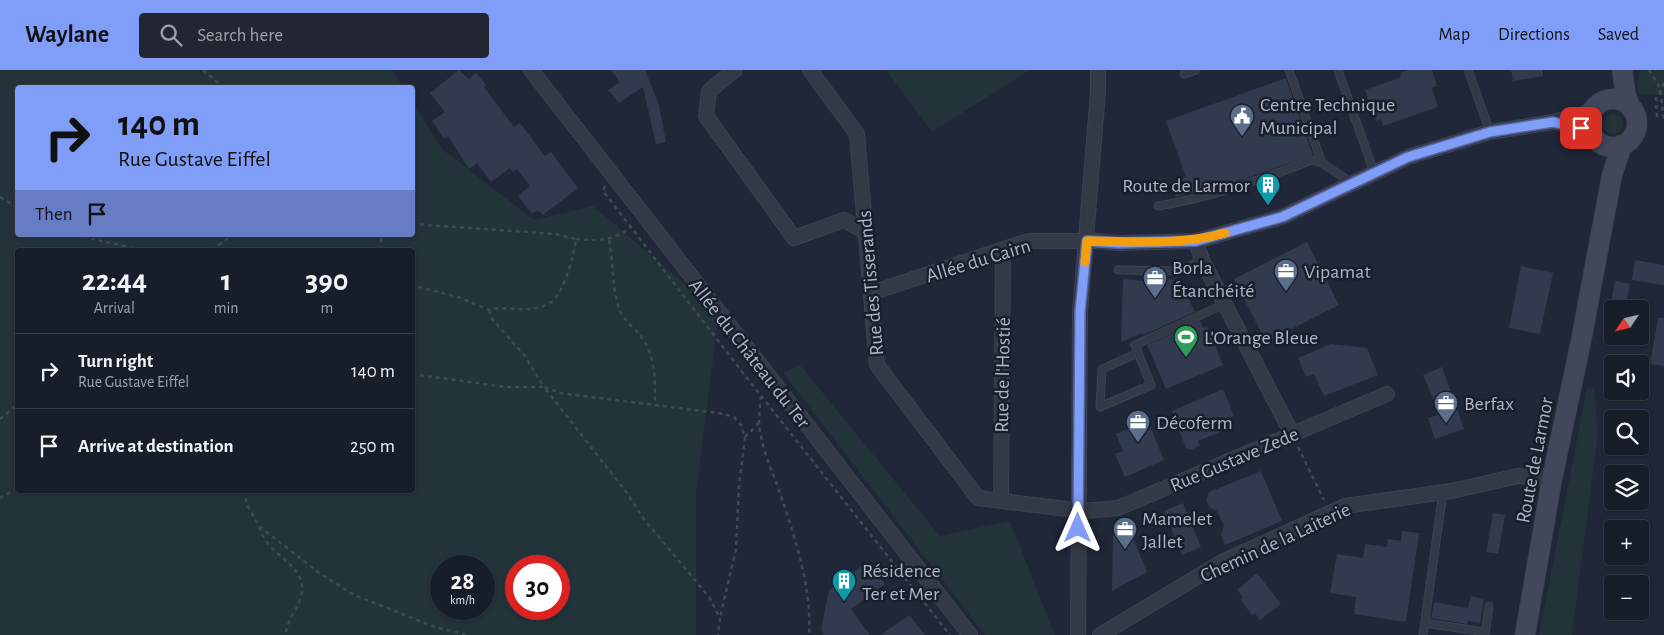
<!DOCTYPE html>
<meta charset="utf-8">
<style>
:root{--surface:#181d2a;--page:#212632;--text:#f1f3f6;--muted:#9fa2a8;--line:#363b47;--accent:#809df8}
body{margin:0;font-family:"Alegreya Sans",sans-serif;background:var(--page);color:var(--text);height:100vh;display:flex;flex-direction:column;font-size:19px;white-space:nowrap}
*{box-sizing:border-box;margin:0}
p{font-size:16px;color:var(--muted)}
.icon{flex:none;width:28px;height:28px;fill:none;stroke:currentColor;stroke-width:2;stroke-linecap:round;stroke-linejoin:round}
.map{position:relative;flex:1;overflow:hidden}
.details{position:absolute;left:15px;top:178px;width:400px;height:245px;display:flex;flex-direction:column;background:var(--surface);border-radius:5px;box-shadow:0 1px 4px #0004,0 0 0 1px var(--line)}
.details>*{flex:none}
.banner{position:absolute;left:15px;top:15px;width:400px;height:152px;border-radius:5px;box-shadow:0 1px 4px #0004,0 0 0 1px var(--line);background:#809df8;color:#111;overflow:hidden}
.needle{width:32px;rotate:235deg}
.buttons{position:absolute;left:1604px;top:230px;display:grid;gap:10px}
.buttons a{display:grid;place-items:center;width:45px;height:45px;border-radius:5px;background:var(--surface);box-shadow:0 1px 4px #0004,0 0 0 1px var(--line);font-size:25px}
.speed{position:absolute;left:430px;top:485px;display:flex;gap:10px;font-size:25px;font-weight:700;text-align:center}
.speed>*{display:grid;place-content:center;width:65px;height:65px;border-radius:50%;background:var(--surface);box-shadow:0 1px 4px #0004,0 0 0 1px var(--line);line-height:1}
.speed small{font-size:12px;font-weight:400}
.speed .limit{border:8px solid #d22;background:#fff;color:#111}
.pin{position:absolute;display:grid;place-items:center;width:42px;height:42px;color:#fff;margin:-21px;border-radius:10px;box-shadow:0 2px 8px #0006}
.me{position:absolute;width:55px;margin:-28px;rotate:0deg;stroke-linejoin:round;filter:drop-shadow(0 0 4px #0008)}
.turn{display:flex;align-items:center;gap:18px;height:105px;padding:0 20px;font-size:22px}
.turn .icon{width:65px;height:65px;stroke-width:2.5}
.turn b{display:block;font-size:35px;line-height:42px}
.then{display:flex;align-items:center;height:48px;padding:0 20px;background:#0003;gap:10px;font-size:19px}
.eta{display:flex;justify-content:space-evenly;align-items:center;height:85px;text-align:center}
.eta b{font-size:30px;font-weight:700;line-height:35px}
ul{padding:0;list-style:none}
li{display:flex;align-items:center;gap:15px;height:75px;padding:0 20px;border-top:1px solid var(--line)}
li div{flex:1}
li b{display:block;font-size:19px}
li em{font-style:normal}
header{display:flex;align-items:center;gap:30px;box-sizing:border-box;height:70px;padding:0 25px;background:var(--accent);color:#111}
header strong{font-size:24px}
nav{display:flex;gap:28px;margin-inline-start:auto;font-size:18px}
.search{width:350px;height:45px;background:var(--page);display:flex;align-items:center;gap:12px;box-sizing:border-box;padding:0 18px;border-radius:5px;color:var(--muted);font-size:19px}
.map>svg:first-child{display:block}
.green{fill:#223339;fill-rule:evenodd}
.building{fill:#323a4f}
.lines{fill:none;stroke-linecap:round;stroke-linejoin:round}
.service-casing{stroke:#3d4252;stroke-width:9}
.minor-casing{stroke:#3d4252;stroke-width:16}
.secondary-casing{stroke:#3d4252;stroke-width:21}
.path{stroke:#3b4c51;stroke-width:2.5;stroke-dasharray:4 4;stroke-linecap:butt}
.service{stroke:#343948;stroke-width:7}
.minor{stroke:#343948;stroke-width:14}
.secondary{stroke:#42485b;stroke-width:19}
.route-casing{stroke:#5366a1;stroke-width:12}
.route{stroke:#809df8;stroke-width:9}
.slow{stroke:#f59e0b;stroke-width:9}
.labels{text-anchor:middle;stroke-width:5;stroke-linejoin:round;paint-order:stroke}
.poi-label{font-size:20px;fill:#aeb4c5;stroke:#191e2c;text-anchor:start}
.street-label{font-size:20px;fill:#aeb4c5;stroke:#191e2c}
</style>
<header>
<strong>Waylane</strong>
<div class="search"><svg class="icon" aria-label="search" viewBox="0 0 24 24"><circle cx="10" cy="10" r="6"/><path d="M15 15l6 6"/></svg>Search here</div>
<nav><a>Map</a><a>Directions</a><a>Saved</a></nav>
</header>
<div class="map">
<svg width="1664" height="565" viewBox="0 0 1664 565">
<rect width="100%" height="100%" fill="#202738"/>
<path class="green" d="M0,0H392L403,17L18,18V165H412L413,32L442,79L534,150L593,136L719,243L696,424V565H0ZM18,180H412V420H18ZM441,496H484V539H441ZM516,496H559V539H516Z
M886,0H1030L932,62Z
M1640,0H1664V25L1637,24Z
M1603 54a10 10 0 1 1 20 0a10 10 0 1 1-20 0Z
M800,295L940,466L1010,451L1055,565H985L783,303Z
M1587,318L1594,319L1598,364L1572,565H1539Z"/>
<path class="building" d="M459,0L469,9L476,3L486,15L484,17L514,57L520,53L545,86L551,82L578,118L543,145L538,140L532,144L518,126L530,116L517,99L513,102L510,98L491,112L477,93L469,99L448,66L444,69L432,51L445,42L430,23Z
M611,0H645L659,35L666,72L656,74L643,17L619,33L608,20L620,12Z
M1408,0H1432L1437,16L1432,18L1438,37L1383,56L1381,49L1376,51L1365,20L1401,7L1400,3Z
M1511,0H1543V6L1513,11Z
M1286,8L1313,85L1235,112L1176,127L1171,112L1186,107L1166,51Z
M1307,172L1339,235L1266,272L1234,209Z
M1635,190L1664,195V215L1632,210Z
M1521,196L1553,203L1540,264L1509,258Z
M1123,209L1164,213V209L1179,210L1195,242L1143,265L1142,263L1121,272Z
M1615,211L1630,214L1626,235L1611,233Z
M1658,248H1664V296L1650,294Z
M1200,251L1203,258L1207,257L1223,295L1166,319L1147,275Z
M1331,274L1367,278L1378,305L1324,326L1314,304L1306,307L1298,288Z
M1442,297L1464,359L1435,369L1428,348L1440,344L1423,305Z
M1223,319L1234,346L1226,349L1227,353L1221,356L1223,361L1198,371L1200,376L1190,380L1186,378L1172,341Z
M1148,351L1164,390L1125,407L1115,384L1123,381L1116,364Z
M1261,401L1282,451L1225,475L1221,465L1224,456L1217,441L1209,437L1206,430L1209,422Z
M1183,433L1201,477L1182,485L1164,441Z
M1493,443L1505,445L1498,484L1486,482Z
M1128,456L1147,502L1112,521L1113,459Z
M1402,461L1419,463L1406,552L1354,544L1356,527L1330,523L1337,484L1363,488L1365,474L1387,477L1388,469L1401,471Z
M867,492L885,514L851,539L870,565H824L821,560L829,520Z
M1257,503L1281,534L1260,550L1255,543L1252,545L1240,529L1243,527L1237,520Z
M1471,526L1484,529L1480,553L1468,551L1467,554L1431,548L1434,532L1468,538Z
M909,545L925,565H881Z"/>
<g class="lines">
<defs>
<path id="service" d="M1289,0L1322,93
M1338,0L1374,102
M1468,0L1490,62
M1184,4L1196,0
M1158,136C1212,127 1261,110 1312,90L1322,93L1352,113
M1118,200L1179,201L1202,190
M1138,283L1102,299L1100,337L1151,315L1135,275L1225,234
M1425,553L1485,562
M1423,565L1443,422
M1485,565L1489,536"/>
<path id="minor" d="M531,0L970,565
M735,0L709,21L706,46L794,168L844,150L866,162
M810,0L857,64L877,295L978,428L1083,441L1118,438L1387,324
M1556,52L1590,61
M1196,171L1202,190L1292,364
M871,223L1028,171H1095L1119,173L1196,171L1282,147L1408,87L1490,62L1553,52L1583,44L1595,38
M1001,430L1003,180
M1078,565L1080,242L1098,22V0
M1100,565L1222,492L1345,436L1452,421L1518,406L1552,409"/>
<path id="secondary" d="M1622,0L1626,26L1631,38
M1589 53a24 24 0 1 1 48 0a24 24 0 1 1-48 0Z
M1525,565L1552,409L1581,271L1612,105L1622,75"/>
</defs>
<use href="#service" class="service-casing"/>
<use href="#minor" class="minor-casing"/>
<use href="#secondary" class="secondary-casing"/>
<path class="path" d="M203,0L224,18
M1649,0L1660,18L1664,51
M1657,47L1656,29L1664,13
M605,116L603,121L736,294L950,565
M0,127L18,138
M412,154L555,164L576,169C574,185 564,224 550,233C543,237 535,239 527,239C514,240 502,236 489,240L458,227L412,215
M75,165L142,180
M576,169C597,171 614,171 631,157
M609,170C614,193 611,218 620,241C624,251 636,259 642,268C656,287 655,312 655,334
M212,180L232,165
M381,180V165
M489,240L492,249L524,285L544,317L560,323L719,343L734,347L741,355L745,367L739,416L736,479L720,548
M412,304L506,317H544L627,423L643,448L709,527L720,548L718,565
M761,326C760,335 759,344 759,353C761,378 772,400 780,423C795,468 812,517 809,565
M0,349L18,334
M745,367L759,353
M1298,377L1324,430
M246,420V433L259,456L318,502L354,525L435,557L467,565
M0,428L18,418
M259,457C271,495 325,495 291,547C288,552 288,559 284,565"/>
<use href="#service" class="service"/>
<use href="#minor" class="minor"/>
<use href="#secondary" class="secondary"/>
</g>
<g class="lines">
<defs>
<path id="route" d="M1078,458L1080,242L1087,171L1119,173L1196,171L1282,147L1408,87L1490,62L1553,52L1581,58"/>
</defs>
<use href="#route" class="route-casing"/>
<use href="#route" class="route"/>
<path class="slow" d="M1085,192L1087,171C1135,171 1177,176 1225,163"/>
</g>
<defs>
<symbol id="civic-pin" viewBox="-11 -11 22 30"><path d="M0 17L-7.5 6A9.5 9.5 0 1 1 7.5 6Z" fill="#5c6f8a" stroke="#191e2c"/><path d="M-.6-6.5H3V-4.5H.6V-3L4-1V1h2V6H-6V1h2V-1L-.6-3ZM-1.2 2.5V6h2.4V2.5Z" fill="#fff"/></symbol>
<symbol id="building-pin" viewBox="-11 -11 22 30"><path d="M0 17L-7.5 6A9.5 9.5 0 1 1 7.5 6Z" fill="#0f9aa8" stroke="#191e2c"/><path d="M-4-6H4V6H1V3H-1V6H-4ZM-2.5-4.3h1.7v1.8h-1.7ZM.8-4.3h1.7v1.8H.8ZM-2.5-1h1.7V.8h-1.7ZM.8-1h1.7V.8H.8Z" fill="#fff"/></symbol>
<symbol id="office-pin" viewBox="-11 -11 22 30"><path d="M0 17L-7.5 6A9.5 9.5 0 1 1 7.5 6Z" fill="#5c6f8a" stroke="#191e2c"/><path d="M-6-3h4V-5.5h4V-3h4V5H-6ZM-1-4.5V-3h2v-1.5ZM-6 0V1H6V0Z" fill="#fff"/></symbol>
<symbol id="stadium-pin" viewBox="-11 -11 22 30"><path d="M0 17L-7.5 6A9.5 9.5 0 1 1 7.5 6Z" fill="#2e9e5b" stroke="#191e2c"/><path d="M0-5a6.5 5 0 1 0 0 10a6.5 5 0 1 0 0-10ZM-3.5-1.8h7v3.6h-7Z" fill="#fff"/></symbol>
</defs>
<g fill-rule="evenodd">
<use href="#civic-pin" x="1228" y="32" width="28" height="38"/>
<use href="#building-pin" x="1254" y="101" width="28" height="38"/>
<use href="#office-pin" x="1272" y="187" width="28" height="38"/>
<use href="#office-pin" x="1141" y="194" width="28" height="38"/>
<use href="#stadium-pin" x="1172" y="253" width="28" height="38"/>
<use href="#office-pin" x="1432" y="319" width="28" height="38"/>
<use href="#office-pin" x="1124" y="338" width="28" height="38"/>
<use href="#office-pin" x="1111" y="445" width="28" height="38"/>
<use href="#building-pin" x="830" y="497" width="28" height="38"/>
</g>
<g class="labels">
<g class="poi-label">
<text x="1260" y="41">Centre Technique<tspan x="1260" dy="23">Municipal</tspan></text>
<text x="1250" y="122" text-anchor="end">Route de Larmor</text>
<text x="1172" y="204">Borla<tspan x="1172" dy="23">Étanchéité</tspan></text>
<text x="1304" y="208">Vipamat</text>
<text x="1204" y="274">L'Orange Bleue</text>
<text x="1464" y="340">Berfax</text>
<text x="1156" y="359">Décoferm</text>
<text x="1142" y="455">Mamelet<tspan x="1142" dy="23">Jallet</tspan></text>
<text x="862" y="507">Résidence<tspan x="862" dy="23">Ter et Mer</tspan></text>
</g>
<g class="street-label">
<text transform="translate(978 190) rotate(-17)" y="7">Allée du Cairn</text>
<text transform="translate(870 213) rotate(-95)" y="7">Rue des Tisserands</text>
<text transform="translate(750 283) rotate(52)" y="7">Allée du Château du Ter</text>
<text transform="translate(1002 305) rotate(-89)" y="7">Rue de l'Hostié</text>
<text transform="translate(1234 389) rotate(-23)" y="7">Rue Gustave Zede</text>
<text transform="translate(1534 390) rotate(-79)" y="7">Route de Larmor</text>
<text transform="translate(1275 472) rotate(-25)" y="7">Chemin de la Laiterie</text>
</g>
</g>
</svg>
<div class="buttons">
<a><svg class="needle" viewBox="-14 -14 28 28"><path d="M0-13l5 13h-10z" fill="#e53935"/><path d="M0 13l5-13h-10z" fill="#9fa2a8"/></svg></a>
<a><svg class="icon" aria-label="sound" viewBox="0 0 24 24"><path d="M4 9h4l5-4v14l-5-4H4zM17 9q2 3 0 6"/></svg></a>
<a><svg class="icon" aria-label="search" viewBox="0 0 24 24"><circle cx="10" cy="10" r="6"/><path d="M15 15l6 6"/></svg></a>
<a><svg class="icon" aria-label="layers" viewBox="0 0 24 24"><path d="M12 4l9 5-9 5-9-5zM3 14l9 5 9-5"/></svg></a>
<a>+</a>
<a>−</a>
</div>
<div class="speed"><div>28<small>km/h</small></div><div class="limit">30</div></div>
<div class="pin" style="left:1581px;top:58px;background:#d93025"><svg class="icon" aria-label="arrive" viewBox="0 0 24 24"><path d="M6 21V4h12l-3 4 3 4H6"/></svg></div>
<svg class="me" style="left:1078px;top:458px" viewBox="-20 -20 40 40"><path d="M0-17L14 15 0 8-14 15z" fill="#809df8" stroke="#fff" stroke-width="4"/></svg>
<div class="banner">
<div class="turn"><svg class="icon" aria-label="right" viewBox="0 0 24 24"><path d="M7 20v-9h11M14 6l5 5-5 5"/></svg><div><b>140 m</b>Rue Gustave Eiffel</div></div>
<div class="then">Then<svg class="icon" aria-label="arrive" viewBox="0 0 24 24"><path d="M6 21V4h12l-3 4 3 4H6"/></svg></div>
</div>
<section class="details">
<div class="eta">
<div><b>22:44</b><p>Arrival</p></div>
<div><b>1</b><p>min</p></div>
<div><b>390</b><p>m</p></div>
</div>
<ul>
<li><svg class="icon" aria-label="right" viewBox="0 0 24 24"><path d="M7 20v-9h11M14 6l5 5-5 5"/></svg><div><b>Turn right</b><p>Rue Gustave Eiffel</p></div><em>140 m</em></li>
<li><svg class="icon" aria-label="arrive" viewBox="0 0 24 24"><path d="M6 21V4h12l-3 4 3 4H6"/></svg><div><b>Arrive at destination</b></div><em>250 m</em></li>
</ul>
</section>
</div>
